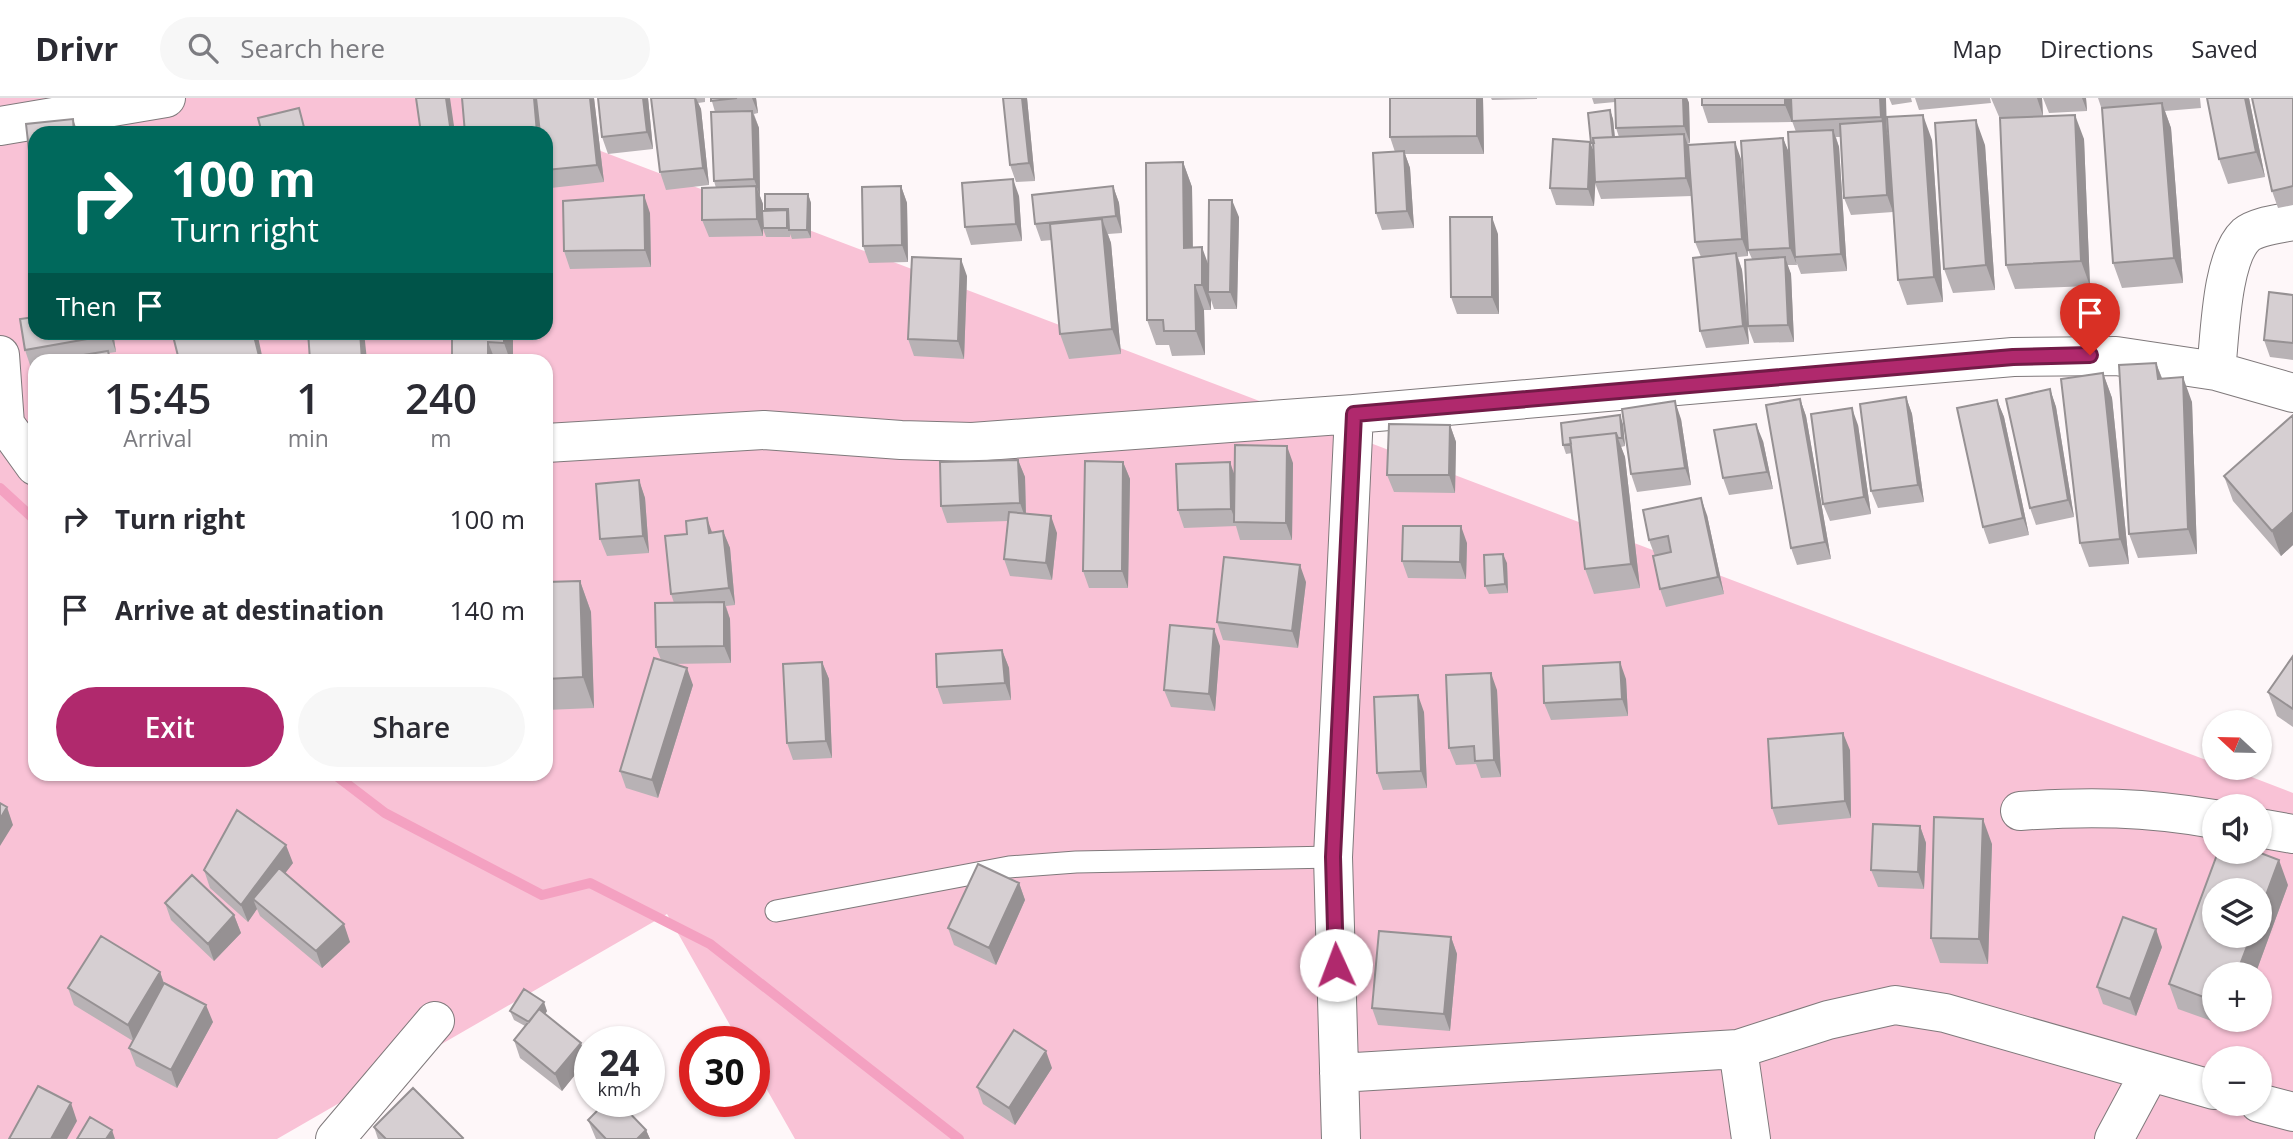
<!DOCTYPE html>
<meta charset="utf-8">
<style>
:root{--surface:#fff;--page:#f7f7f7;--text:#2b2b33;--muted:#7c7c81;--line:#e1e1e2;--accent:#b0296d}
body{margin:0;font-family:"Open Sans",sans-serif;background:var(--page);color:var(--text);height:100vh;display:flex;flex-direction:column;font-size:26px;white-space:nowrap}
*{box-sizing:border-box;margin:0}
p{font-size:23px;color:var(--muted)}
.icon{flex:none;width:38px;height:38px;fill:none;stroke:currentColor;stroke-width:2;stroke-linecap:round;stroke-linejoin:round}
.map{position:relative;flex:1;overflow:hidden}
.side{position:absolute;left:28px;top:256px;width:525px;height:427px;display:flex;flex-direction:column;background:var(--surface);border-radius:21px;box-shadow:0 2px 5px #0004}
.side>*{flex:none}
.top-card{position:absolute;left:28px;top:28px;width:525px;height:214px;border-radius:21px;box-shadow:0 2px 5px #0004;background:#00695c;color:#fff;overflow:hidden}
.needle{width:46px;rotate:292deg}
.fabs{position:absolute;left:2202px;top:612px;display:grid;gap:14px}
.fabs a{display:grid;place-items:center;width:70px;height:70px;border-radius:50%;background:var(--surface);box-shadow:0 2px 5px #0004;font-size:35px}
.speed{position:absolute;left:574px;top:928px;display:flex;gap:14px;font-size:35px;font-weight:700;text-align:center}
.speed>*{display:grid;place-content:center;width:91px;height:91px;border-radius:50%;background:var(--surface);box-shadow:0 2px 5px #0004;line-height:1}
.speed small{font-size:18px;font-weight:400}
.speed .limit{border:10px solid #d22;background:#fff;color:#111}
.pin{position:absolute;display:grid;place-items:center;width:60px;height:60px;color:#fff;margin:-72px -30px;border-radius:50% 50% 50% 0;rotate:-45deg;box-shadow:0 0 7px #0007}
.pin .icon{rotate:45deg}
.me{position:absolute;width:77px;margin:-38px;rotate:358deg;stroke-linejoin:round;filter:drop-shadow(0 0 5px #0008)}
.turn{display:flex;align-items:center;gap:24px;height:147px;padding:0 28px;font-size:32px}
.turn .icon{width:91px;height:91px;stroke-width:2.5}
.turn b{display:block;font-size:49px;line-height:60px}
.then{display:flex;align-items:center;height:66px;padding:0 28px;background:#0003;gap:14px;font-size:26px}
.eta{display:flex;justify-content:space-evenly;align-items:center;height:119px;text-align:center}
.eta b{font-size:42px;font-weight:600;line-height:49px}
.action{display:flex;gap:14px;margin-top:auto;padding:14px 28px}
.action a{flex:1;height:80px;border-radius:42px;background:var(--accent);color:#fff;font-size:28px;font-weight:600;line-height:80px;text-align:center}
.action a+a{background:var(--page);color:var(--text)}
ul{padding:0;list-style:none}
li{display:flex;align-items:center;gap:21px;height:91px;padding:0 28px}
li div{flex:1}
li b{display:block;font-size:26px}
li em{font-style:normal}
header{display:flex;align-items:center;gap:42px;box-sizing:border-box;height:98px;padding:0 35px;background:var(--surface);border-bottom:2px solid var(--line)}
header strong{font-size:33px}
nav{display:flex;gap:38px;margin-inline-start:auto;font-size:24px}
.search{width:490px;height:63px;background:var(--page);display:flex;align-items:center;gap:18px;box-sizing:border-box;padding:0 24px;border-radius:38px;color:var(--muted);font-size:26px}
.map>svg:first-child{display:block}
.green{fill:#f9c2d6;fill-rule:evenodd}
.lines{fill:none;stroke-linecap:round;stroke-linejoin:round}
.stream{stroke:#f4a1c1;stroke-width:10}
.service-casing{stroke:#7f797b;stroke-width:23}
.minor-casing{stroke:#7f797b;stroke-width:40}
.service{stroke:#fff;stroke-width:21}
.minor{stroke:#fff;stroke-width:38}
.wall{fill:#b8b2b5}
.shaded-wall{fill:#969193}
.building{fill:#d6cfd2;stroke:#969193;stroke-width:2}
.route-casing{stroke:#721b47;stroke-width:18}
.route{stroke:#b0296d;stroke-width:12}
</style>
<header>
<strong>Drivr</strong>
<div class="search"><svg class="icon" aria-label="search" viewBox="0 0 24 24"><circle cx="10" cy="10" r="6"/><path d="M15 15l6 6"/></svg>Search here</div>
<nav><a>Map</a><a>Directions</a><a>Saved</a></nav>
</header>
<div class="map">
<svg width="2293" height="1041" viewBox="0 0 2293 1041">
<rect width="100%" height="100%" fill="#fef7f9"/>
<path class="green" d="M0,0H461L2214,665V670H2228L2293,695V1041H795L754,969V943H739L667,816L277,1041H0ZM35,35H546V234H35ZM35,262H546V676H35ZM2214,709H2259V754H2214ZM2214,793H2259V838H2214ZM2214,877H2259V922H2214ZM2214,961H2259V1006H2214Z"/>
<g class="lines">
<path class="stream" d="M0,390L35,422
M334,676L385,715L542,797L590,785L710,846L959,1041"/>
<defs>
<path id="service" d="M776,813L1009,769L1076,764L1333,759"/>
<path id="minor" d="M0,28L166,0
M0,257L5,326L35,368
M2216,273L2293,295
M546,345L764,332L901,342L972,344L1354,316
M2020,713C2089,708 2145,709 2214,721
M2259,730L2293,736
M1738,951L1751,1041
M1339,975L1738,951L1828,922L1895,907L1945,915L2214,992
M2259,1005L2293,1014
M335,1041L435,923
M1341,1041L1333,759L1354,316L2013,259L2116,258L2216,273C2220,239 2221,160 2246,137C2257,128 2280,126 2293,123
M2114,1041L2150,974"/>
</defs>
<use href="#service" class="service-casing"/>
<use href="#minor" class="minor-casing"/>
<use href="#service" class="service"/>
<use href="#minor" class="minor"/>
</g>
<path class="wall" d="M462,0H594L604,84L551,90L546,77V35Z
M648,0L653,51L608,56L602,39Z
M651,0H705V4L698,5L701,11L709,87L666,92L660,74Z
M711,0H756L758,15L754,16L759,30L760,98L763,106V113H766L765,111L808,96L811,105V140L792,141L790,136V139H766L763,131V138L709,139L702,122L716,90L714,83L715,14Z
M1027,0L1035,83L1016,84L1010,67Z
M1483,0L1484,56H1405L1410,70L1414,130L1382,132L1376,115L1395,54L1390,39Z
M1491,0H1537V1L1492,2Z
M1592,0H1687L1689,5L1690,45L1687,46L1688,48L1741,61L1748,158L1738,159L1742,172L1748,226L1752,161L1748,152L1783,40L1789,56L1796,34L1792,23V13V24L1708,25L1702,7L1880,0L1888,39L1932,42L1943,204L1907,207L1898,182L1893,114L1851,117L1844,100L1840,39H1836L1839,49L1847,173L1801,176L1796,163L1797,167H1787L1791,176L1794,244L1754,245L1748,229L1749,246L1706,250L1700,233L1701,159L1695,144L1692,98L1601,101L1595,85L1594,108L1556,107L1550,90L1594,53L1591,45L1610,12L1613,21L1615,39H1619L1616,30L1615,4L1594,6Z
M1889,0H1911L1912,4L1892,7Z
M1915,0H1990L1991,5L1919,12Z
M1991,0H2042L2043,18L2084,41L2090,188L2015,191L2006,167L2000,21Z
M2043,0H2086L2087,13L2049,15Z
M2098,0H2200L2201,10L2165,13L2171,30L2183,185L2122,190L2113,165L2102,12Z
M2207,0H2249L2265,79L2228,86L2219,61Z
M2293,0V107L2278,110L2272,93Z
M1985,47L1995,192L1953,195L1944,171Z
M1183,64L1192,89L1193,150L1208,168L1239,119L1237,211H1214L1211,202V212H1204L1205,257L1172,258L1169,247H1156L1147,222Z
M901,88L907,105L908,164L869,165L863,148Z
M1113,88L1119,105L1122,135L1108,136L1111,145L1121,256L1069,261L1060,236L1052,142L1041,143L1035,126Z
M1019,98L1022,143L971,147L965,129Z
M650,115L651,169L570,171L564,153Z
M1498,136L1499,216H1457L1451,199Z
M967,178L964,261L914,258L908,241Z
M2293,197V262L2270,259L2264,242Z
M35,234H113L116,254L109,255L112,262L77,261L69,262H35V269L31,270L25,252Z
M452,234H513V262H452Z
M2156,265L2162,280L2192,304L2197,456L2138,460L2129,436Z
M2103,275L2112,300L2129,466L2089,469L2080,445Z
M2050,291L2056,309L2074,419L2036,427L2030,410Z
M1906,299L1912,316L1924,404L1878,410L1871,393Z
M1800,301L1806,318L1831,461L1797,467L1791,450Z
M1997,302L2004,319L2029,437L1989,446L1983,429Z
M2293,317V447L2281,458L2233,403L2224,378Z
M1681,321L1691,387L1637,394L1631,376Z
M1623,326L1625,348L1621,349L1625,359L1640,490L1594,496L1585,471L1572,355L1566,356L1563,347Z
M1450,327L1456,344L1455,395L1394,394L1387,377Z
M1858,327L1871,416L1830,423L1823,406Z
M1763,343L1773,391L1729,397L1723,380Z
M1018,362L1025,379L1026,415L1057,435L1052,482L1010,478L1004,461L1008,423L947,425L941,408Z
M1123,364L1130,381L1128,490H1089L1083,473Z
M1293,365L1292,442H1240L1236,428L1184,430L1178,412L1235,378Z
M639,382L645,400L649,455L607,458L600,441Z
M1707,417L1724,496L1666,509L1660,491L1655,458L1649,442Z
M723,433L730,450L735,507L726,508L730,521L731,565L672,566L693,587L658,700L626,690L620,673L661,562L656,549L674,505L671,496L712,435Z
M1467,445L1466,481L1408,480L1402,463Z
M1507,465L1508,495L1489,496L1485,488Z
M580,483L591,514L594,610L546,612V484Z
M1306,484L1298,550L1223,542L1217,524Z
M1220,548L1215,613L1171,609L1164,592Z
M1002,552L1009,570L1011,602L943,606L937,589Z
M2293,558V629L2277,618L2268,594Z
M822,564L829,581L832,660L793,662L787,645Z
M1626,581L1628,618L1551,622L1544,605Z
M1497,592L1501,679L1481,680L1476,666L1456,667L1449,650Z
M1424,614L1427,690L1383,692L1377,675Z
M1850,652L1851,720L1778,727L1772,710Z
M1920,728L1926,745L1924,791L1878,789L1871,772Z
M1992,746L1988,866L1940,865L1931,840Z
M293,765L285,775L350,844L322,870L260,818L257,811L248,824L210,790L204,772Z
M1019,785L1025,802L996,867L954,847L948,830Z
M2288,787L2255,877H2214V922H2237L2234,931L2178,911L2169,886Z
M165,805L234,817L241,835L214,863L171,822Z
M1451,839L1457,856L1450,933L1378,927L1372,910Z
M2162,849L2136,918L2103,906L2097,889Z
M160,874L164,885L213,924L177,990L136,968L129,950L133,943L74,907L68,890Z
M510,913H547L545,916L587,962L562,993L520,960L514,942L525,928L514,922Z
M1052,970L1015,1027L983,1006L977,989Z
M588,1022L646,1032L650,1041H596Z
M374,1029L463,1041H378Z"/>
<path class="shaded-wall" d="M446,0H450L455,35H451Z
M534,0H539L542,35H537Z
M590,0H594L604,84L597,67Z
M643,0H648L653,51L647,34Z
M695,0H696L701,11L709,87L703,70Z
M752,0H756L758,15Z
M1022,0H1027L1035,83L1029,65Z
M1477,0H1483L1484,56L1477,38Z
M1683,0H1687L1689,5L1690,45L1684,28Z
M1785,0H1792V24L1785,7Z
M1880,0H1886V1L1887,35L1889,40L1893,114L1887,97Z
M2037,0H2042L2043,18Z
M2082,0H2086L2087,13Z
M2245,0H2249L2265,79L2256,54Z
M2162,5L2171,30L2183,185L2174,160Z
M1610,12L1613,21L1616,52L1613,43Z
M752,13L759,30L760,98L754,81Z
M1923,17L1932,42L1943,204L1934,179Z
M2075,17L2084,41L2090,188L2081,163Z
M73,21L78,35H74Z
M1976,22L1985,47L1995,192L1986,167Z
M1833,32L1839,49L1847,173L1841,156Z
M1684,36L1690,53L1692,97L1686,80Z
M1783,40L1790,57L1795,159L1797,167L1790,150Z
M1590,44L1597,61L1594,108L1588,91Z
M1735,44L1741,61L1748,158L1742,141Z
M1404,53L1410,70L1414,130L1407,113Z
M1183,64L1192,89L1193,174L1184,150Z
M1013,81L1019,98L1022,143L1016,126Z
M756,88L763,106V138L757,121Z
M901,88L907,105L908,164L902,147Z
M1113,88L1119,105L1122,135L1116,118Z
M808,96L811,105V140L807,132Z
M644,97L650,115L651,169L645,152Z
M1232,102L1239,119L1237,211L1230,194Z
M1492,119L1498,136L1499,216L1492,199Z
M1102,121L1111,145L1121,256L1112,231Z
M1202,149L1211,174L1208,194L1211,202V212L1202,187Z
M1736,155L1742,172L1749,246L1743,228Z
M1785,159L1791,176L1794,244L1788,227Z
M961,161L967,178L964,261L958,243Z
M1195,187L1204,212L1205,257L1196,233Z
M109,234H113L116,254Z
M253,234H257L263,262H260Z
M360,234H364L367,262H362Z
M504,234H513V262H510L504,245Z
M488,244L495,262H488Z
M2156,265L2165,289L2158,281Z
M2103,275L2112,300L2129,466L2120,441Z
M2183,279L2192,304L2197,456L2188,431Z
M2050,291L2056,309L2074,419L2068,402Z
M1906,299L1912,316L1924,404L1918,387Z
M1800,301L1806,318L1831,461L1825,444Z
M1997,302L2004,319L2029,437L2023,420Z
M1675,303L1681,321L1691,387L1685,370Z
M1852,310L1858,327L1871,416L1864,399Z
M1620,317L1623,326L1625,348L1622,340Z
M1756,326L1763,343L1773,391L1767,374Z
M1450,327L1456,344L1455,395L1449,377Z
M1616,335L1625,359L1640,490L1631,466Z
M1287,348L1293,365L1292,442L1286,425Z
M1018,362L1025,379L1026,422L1020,405Z
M1123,364L1130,381L1128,490L1122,473Z
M1230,364L1236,381V424L1231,411Z
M639,382L645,400L649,455L643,438Z
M1701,400L1707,417L1724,496L1718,479Z
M2293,414V447L2281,458L2272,433Z
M1051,418L1057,435L1052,482L1046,465Z
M707,420L713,437L709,435Z
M1461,428L1467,445L1466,481L1460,464Z
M723,433L730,450L735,507L729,490Z
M1503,456L1507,465L1508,495L1505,486Z
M1300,467L1306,484L1298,550L1292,533Z
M580,483L591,514L594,610L583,579Z
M724,504L730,521L731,565L724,548Z
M1214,531L1220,548L1215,613L1209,596Z
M1002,552L1009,570L1011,602L1005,585Z
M822,564L829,581L832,660L826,643Z
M1620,564L1626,581L1628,618L1622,601Z
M687,570L693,587L658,700L652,682Z
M1491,575L1497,592L1501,679L1494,662Z
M1418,597L1424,614L1427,690L1421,673Z
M1843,635L1850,652L1851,720L1845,703Z
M7,709L13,727L0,748V721Z
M1983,721L1992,746L1988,866L1979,841Z
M1920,728L1926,745L1924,791L1918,774Z
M286,747L293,765L261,807L253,801L257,811L248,824L241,807Z
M2279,762L2288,787L2255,877H2236L2251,838H2259V816Z
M1019,785L1025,802L996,867L989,850Z
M234,817L241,835L214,863L208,846Z
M344,826L350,844L322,870L316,853Z
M2156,831L2162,849L2136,918L2130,901Z
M1451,839L1457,856L1450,933L1444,916Z
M160,874L166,892L134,944L128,927Z
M544,904L547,913L534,934L531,925Z
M206,907L213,924L177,990L171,972Z
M2231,922H2237L2234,931Z
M581,945L587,962L562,993L555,976Z
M1046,953L1052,970L1015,1027L1009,1010Z
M71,1005L77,1023L67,1041H51Z
M112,1032L115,1041H106Z
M646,1032L650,1041H637Z"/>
<path class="building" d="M416,0H446L451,35H421Z
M462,0H534L537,35H465Z
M536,0H590L597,67L546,72V35H540Z
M598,0H643L647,34L602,39Z
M651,0H695L703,70L660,74Z
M711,0H737L711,3Z
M1003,0H1022L1029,65L1010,67Z
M1390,0H1477V38L1390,39Z
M1615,0H1683L1684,28L1616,30Z
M1702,0H1785V7H1702Z
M1791,0H1880L1881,19L1792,23Z
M2207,0H2245L2256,54L2219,61Z
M2252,0H2293V88L2272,93Z
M2162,5L2174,160L2113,165L2102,10Z
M299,10L305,33L298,35H262L258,20Z
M1610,12L1613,39L1593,40L1594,45H1591L1588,15Z
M752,13L754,81L714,83L711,14Z
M1923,17L1934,179L1898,182L1887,19Z
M2075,17L2081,163L2006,167L2000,20Z
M73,21L74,35H35V88H33L26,26Z
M1976,22L1986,167L1944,171L1935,25Z
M1883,23L1887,97L1844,100L1840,26Z
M1833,32L1841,156L1795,159L1788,34Z
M1684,36L1686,80L1595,84L1593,40Z
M1783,40L1790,150L1748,152L1741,43Z
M1553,41L1590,44L1588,91L1550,90Z
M1735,44L1742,141L1695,144L1688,47Z
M1404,53L1407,113L1376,115L1373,55Z
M1183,64L1184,150L1202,149V187H1195L1196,233H1164L1163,222H1147L1146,65Z
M1013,81L1016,126L965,129L962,85Z
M756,88L757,121L702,122V90Z
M901,88L902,147L863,148L862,89Z
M1113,88L1116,118L1035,126L1032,97Z
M765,96H808L807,132H789L788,111H765Z
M644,97L645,152L564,153L563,103Z
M1209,102H1232L1230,194H1208Z
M787,112V130H763L762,113Z
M1450,119H1492V199H1451Z
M1102,121L1112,231L1060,236L1050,126Z
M1736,155L1743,228L1700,233L1693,160Z
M912,159L961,161L958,243L908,241Z
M1785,159L1788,227L1748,228L1745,162Z
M2269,194L2293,197V245L2264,242Z
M35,219V234H109L110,237L25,252L20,221Z
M172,234H253L260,262H179Z
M308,234H360L362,262H310Z
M452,234H504V245L488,244V262H452Z
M108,253L110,262H77V258Z
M2156,265L2158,281L2183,279L2188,431L2129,436L2119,267Z
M2103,275L2120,441L2080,445L2061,281Z
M2050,291L2068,402L2030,410L2006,301Z
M1906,299L1918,387L1871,393L1860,306Z
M1800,301L1825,444L1791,450L1766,307Z
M1997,302L2023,420L1983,429L1957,310Z
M1675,303L1685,370L1631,376L1622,311Z
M1852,310L1864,399L1823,406L1811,316Z
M1620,317L1622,340H1618L1616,335L1570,340L1571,346L1563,347L1561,325Z
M2293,317V414L2272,433L2224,378Z
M1389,326L1450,327L1449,377H1387Z
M1756,326L1767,374L1723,380L1714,332Z
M1616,335L1631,466L1585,471L1570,340Z
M1235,347L1287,348L1286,425L1234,424Z
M1018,362L1020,405L941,408L940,364Z
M1085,363L1123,364L1122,473H1083Z
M1230,364L1231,411L1178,412L1176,366Z
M639,382L643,438L600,441L596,386Z
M1701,400L1718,479L1660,491L1653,458L1671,454L1668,438L1649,442L1643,412Z
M1009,414L1051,418L1046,465L1004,461Z
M707,420L709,435L723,433L729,490L671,496L665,438L687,436L686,423Z
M1403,428H1461L1460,464L1402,463Z
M1503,456L1505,486L1485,488L1484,457Z
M1224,459L1300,467L1292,533L1217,524Z
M580,483L583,579L546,581V484Z
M724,504V548L656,549L655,505Z
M1170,527L1214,531L1209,596L1164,592Z
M1002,552L1005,585L937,589L936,556Z
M2293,558V611L2268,594Z
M654,560L687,570L652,682L620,673Z
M822,564L826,643L787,645L783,566Z
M1620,564L1622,601L1544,605L1543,568Z
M1491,575L1494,662L1475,663L1474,648L1449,650L1446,577Z
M1418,597L1421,673L1377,675L1374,599Z
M1843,635L1845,703L1772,710L1768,641Z
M0,705L7,709L0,721Z
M237,712L286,747L241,807L204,772Z
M1934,719L1983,721L1979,841L1931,840Z
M1873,726L1920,728L1918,774L1871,772Z
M2218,754H2258L2279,762L2259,816V793H2214V838H2251L2236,877H2214V903L2169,886Z
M978,766L1019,785L989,850L948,830Z
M279,770L344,826L316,853L253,801Z
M192,777L234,817L208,846L165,805Z
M2123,819L2156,831L2130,901L2097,889Z
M1379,833L1451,839L1444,916L1372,910Z
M101,838L160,874L128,927L68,890Z
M164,885L206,907L171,972L129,950Z
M524,891L544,904L529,924L510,913Z
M539,911L581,945L555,976L514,942Z
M1014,932L1046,953L1009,1010L977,989Z
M38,988L71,1005L51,1041H9Z
M413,990L463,1040L462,1041H386L374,1029Z
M607,1003H618L646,1032L637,1041H606L588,1022Z
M90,1019L112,1032L106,1041H77Z"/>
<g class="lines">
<defs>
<path id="route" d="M1336,867L1333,759L1354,316L2013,259L2090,257"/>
</defs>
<use href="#route" class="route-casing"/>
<use href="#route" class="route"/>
</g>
</svg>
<div class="fabs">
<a><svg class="needle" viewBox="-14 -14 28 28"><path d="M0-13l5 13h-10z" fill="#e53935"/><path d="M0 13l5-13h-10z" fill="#7c7c81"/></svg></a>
<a><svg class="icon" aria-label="sound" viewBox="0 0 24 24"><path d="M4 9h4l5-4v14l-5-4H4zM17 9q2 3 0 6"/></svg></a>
<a><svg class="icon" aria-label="layers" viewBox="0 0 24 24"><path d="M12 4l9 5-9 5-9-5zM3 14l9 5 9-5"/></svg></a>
<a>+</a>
<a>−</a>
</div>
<div class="speed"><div>24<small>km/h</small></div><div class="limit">30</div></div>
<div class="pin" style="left:2090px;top:257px;background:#d93025"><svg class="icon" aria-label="arrive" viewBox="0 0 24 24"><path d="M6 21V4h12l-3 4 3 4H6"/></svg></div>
<svg class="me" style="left:1336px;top:867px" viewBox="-20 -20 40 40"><circle r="19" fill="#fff"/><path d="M0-13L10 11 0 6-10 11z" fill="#b0296d"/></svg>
<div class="top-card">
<div class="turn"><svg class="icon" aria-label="right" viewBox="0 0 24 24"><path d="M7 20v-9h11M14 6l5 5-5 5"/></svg><div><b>100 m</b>Turn right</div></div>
<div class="then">Then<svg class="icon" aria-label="arrive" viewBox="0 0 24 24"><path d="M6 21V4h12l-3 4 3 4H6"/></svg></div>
</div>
<section class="side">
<div class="eta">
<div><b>15:45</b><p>Arrival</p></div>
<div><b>1</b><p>min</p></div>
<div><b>240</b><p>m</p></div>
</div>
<ul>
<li><svg class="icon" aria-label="right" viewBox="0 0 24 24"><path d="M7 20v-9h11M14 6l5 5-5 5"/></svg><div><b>Turn right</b></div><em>100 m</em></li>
<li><svg class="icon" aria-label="arrive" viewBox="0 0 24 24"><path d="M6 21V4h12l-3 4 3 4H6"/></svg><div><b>Arrive at destination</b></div><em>140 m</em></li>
</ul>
<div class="action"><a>Exit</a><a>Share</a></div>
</section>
</div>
